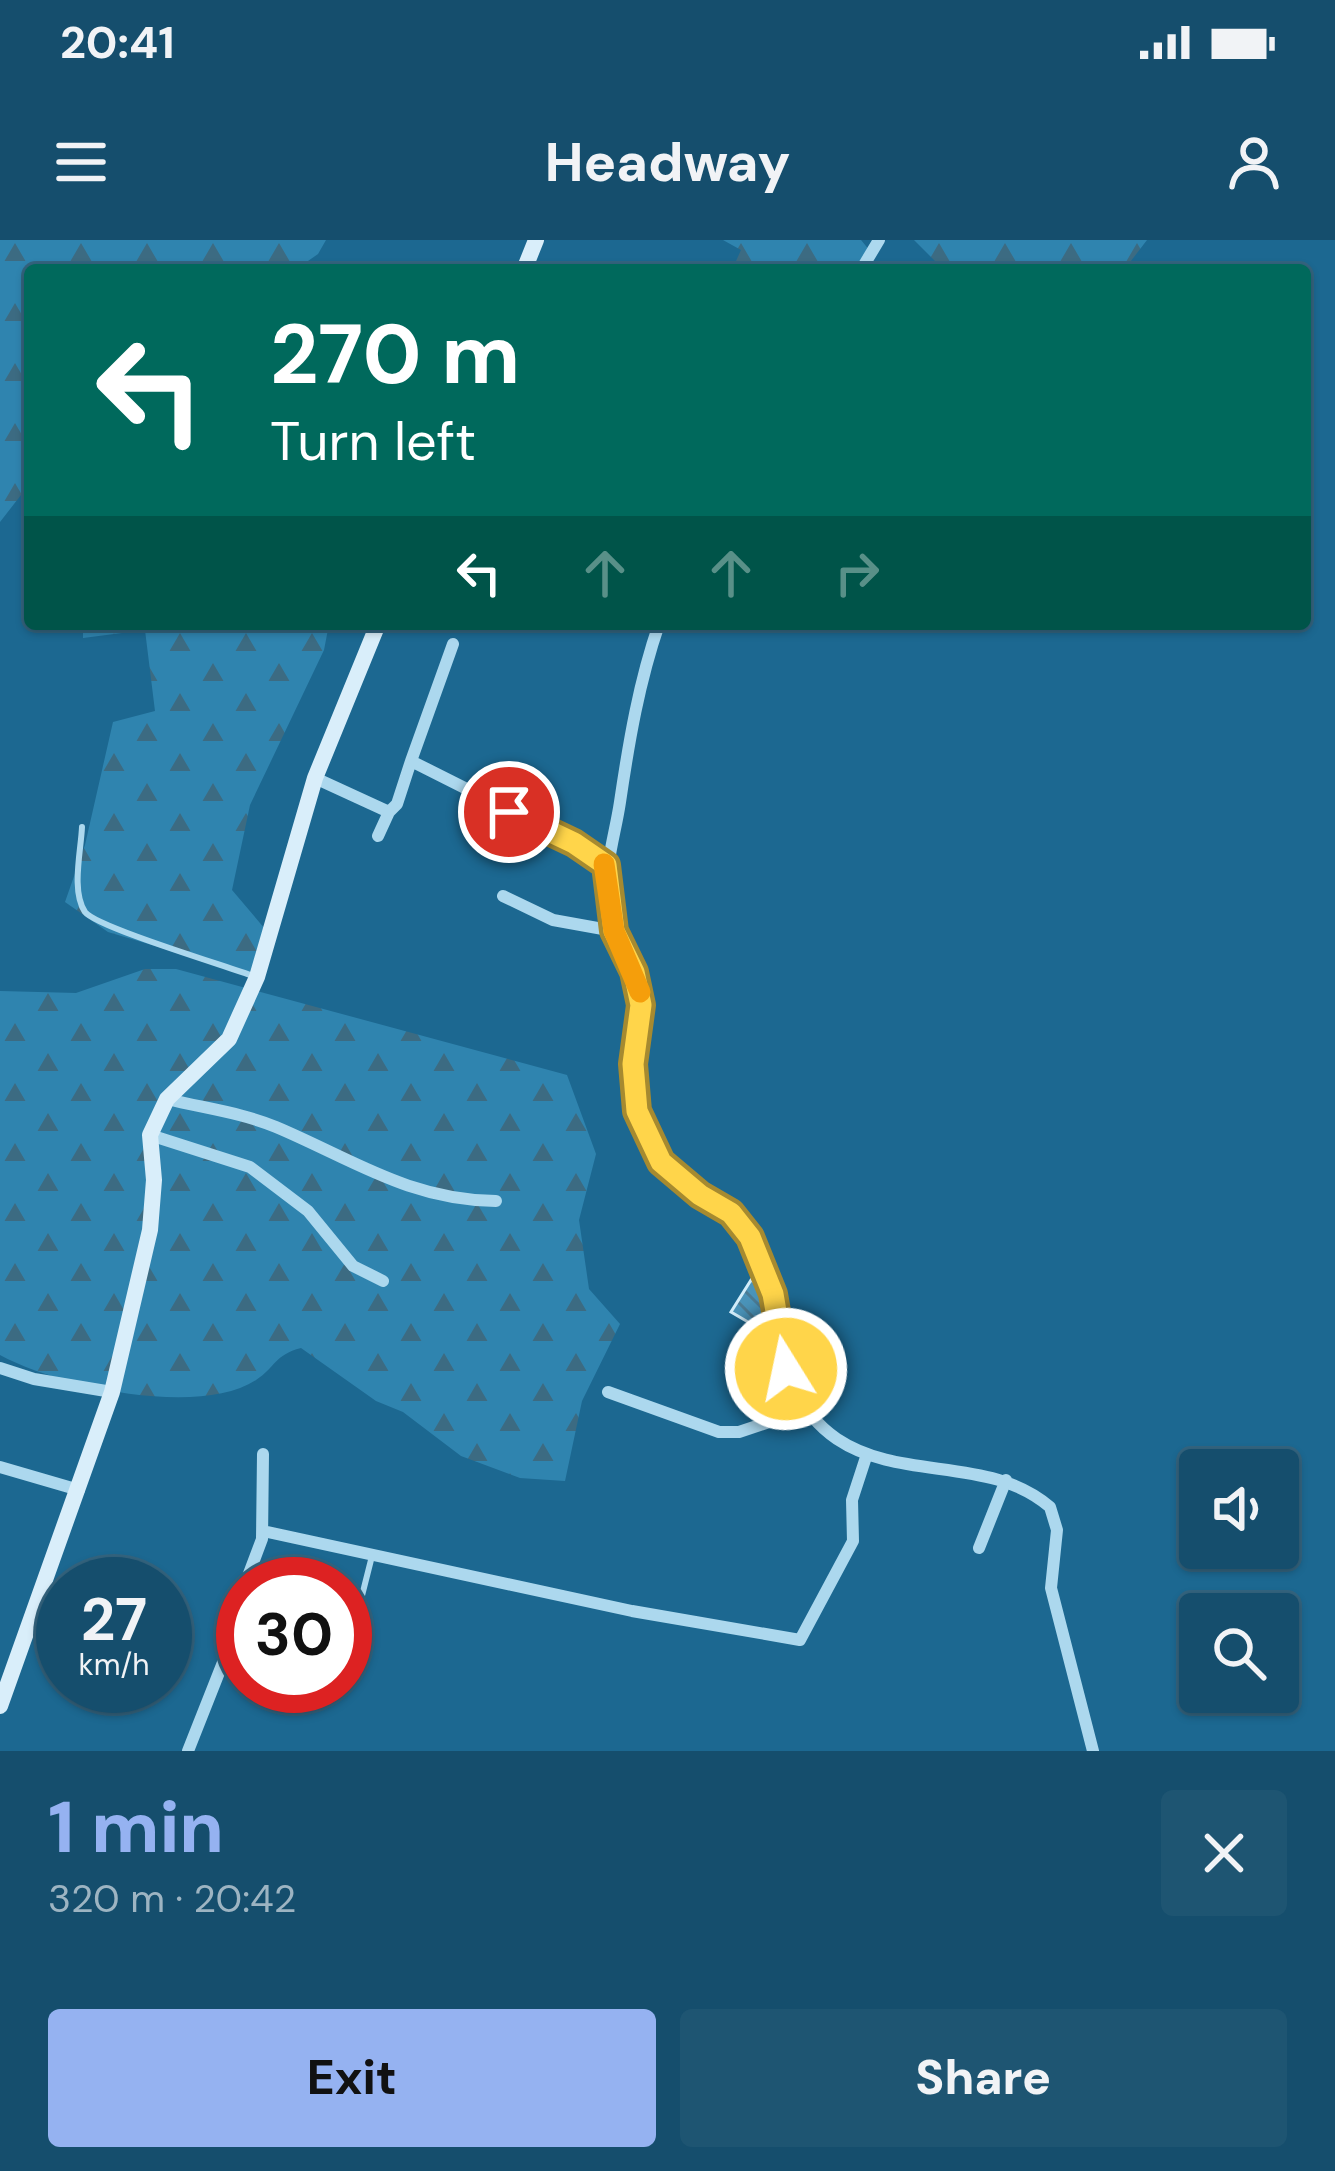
<!DOCTYPE html>
<meta charset="utf-8">
<style>
:root{--surface:#154e6d;--page:#1e5572;--text:#f1f3f6;--muted:#9db4c2;--line:#346580;--accent:#95b2f1}
body{margin:0;font-family:"DM Sans",sans-serif;background:var(--page);color:var(--text);height:100vh;display:flex;flex-direction:column;font-size:45px;white-space:nowrap}
*{box-sizing:border-box;margin:0}
p{font-size:39px;color:var(--muted)}
.icon{flex:none;width:66px;height:66px;fill:none;stroke:currentColor;stroke-width:2;stroke-linecap:round;stroke-linejoin:round}
.map{position:relative;height:1511px;overflow:hidden}
.panel{display:flex;flex-direction:column;background:var(--surface);flex:1}
.panel>*{flex:none}
.banner{position:absolute;left:24px;top:24px;width:1287px;height:366px;border-radius:12px;box-shadow:0 3px 9px #0004,0 0 0 3px var(--line);background:#00695c;color:#fff;overflow:hidden}
.tools{position:absolute;left:1179px;top:1209px;display:grid;gap:24px}
.tools a{display:grid;place-items:center;width:120px;height:120px;border-radius:12px;background:var(--surface);box-shadow:0 3px 9px #0004,0 0 0 3px var(--line);font-size:60px}
.speed{position:absolute;left:36px;top:1317px;display:flex;gap:24px;font-size:60px;font-weight:700;text-align:center}
.speed>*{display:grid;place-content:center;width:156px;height:156px;border-radius:50%;background:var(--surface);box-shadow:0 3px 9px #0004,0 0 0 3px var(--line);line-height:1}
.speed small{font-size:30px;font-weight:400}
.speed .limit{border:18px solid #d22;background:#fff;color:#111}
.pin{position:absolute;display:grid;place-items:center;width:102px;height:102px;color:#fff;margin:-51px;border:6px solid #fff;border-radius:50%;box-shadow:0 3px 12px #0007}
.me{position:absolute;width:132px;margin:-66px;rotate:350deg;stroke-linejoin:round;filter:drop-shadow(0 0 9px #0008)}
.turn{display:flex;align-items:center;gap:42px;height:252px;padding:0 48px;font-size:54px}
.turn .icon{width:156px;height:156px;stroke-width:2.5}
.turn b{display:block;font-size:84px;line-height:102px}
.lanes{display:flex;align-items:center;height:114px;padding:0 48px;background:#0003;justify-content:center;gap:60px;direction:ltr}
.lanes .off{opacity:.35}
.round{display:grid;place-items:center;flex:none;width:126px;height:126px;border-radius:12px;background:var(--page)}
.overview{display:flex;align-items:center;justify-content:space-between;height:204px;padding:0 48px}
h1{font-size:72px;font-weight:800;line-height:90px;color:var(--accent)}
.button{display:flex;gap:24px;margin-top:auto;padding:24px 48px}
.button a{flex:1;height:138px;border-radius:12px;background:var(--accent);color:#111;font-size:48px;font-weight:800;line-height:138px;text-align:center}
.button a+a{background:var(--page);color:var(--text)}
.status{display:flex;justify-content:space-between;align-items:center;height:84px;padding:0 60px;background:var(--surface);direction:ltr}
.status svg{height:33px;fill:currentColor}
header{display:flex;justify-content:space-between;align-items:center;height:156px;padding:0 48px;background:var(--surface);font-size:54px;font-weight:800}
.map>svg:first-child{display:block}
.forest{fill:url(#forest-firs)}
.building{fill:url(#building-back-hatch);stroke:#d2edfa;stroke-width:3}
.lines{fill:none;stroke-linecap:round;stroke-linejoin:round}
.lane{stroke:#acd8ee;stroke-width:6}
.street{stroke:#acd8ee;stroke-width:12}
.secondary{stroke:#d9eefa;stroke-width:16}
.route-casing{stroke:#a68a30;stroke-width:30}
.route{stroke:#ffd54a;stroke-width:21}
.slow{stroke:#f59e0b;stroke-width:21}
</style>
<div class="status"><b>20:41</b><svg viewBox="0 0 49 12"><path d="M0 12V9h3v3zM5 12V6h3v6zM10 12V3h3v9zM15 12V0h3v12zM26 1h20v11H26zM47 4h2v5h-2z"/></svg></div>
<header><svg class="icon" aria-label="menu" viewBox="0 0 24 24"><path d="M4 6h16M4 12h16M4 18h16"/></svg>Headway<svg class="icon" aria-label="person" viewBox="0 0 24 24"><circle cx="12" cy="8" r="4"/><path d="M4 21q1-7 8-7t8 7"/></svg></header>
<div class="map">
<svg width="1335" height="1511" viewBox="0 0 1335 1511">
<defs>
<pattern id="forest-firs" width="22" height="20" patternUnits="userSpaceOnUse" patternTransform="scale(3)"><rect width="22" height="20" fill="#2f84af"/><path d="M5 1l3.5 6h-7zM16 11l3.5 6h-7z" fill="#3c6b82"/></pattern>
<pattern id="building-back-hatch" width="6" height="6" patternUnits="userSpaceOnUse" patternTransform="scale(3)"><rect width="6" height="6" fill="#4a94ba"/><path d="M-1 5l2 2M0 0l6 6M5-1l2 2" fill="none" stroke="#4b7b94"/></pattern>
</defs>
<rect width="100%" height="100%" fill="#1c6891"/>
<path class="forest" d="M0,0H326L318,14L295,30H30V258L21,255L0,282Z
M723,0H861L870,11L871,30H732L741,10Z
M914,0H1147L1124,30H1048L1018,21L989,30H944Z
M83,384H329L324,410L250,565L232,650L265,689L256,736L108,692L65,662L85,605L113,482L155,471L145,390L83,398Z
M145,729H176L567,835L596,914L579,980L589,1049L620,1084L582,1161L565,1241L520,1238L461,1216L403,1172L376,1161L301,1108C274,1115 276,1127 256,1140C197,1178 57,1146 0,1115V751L76,753Z
M1217,1206L1263,1211L1285,1223C1299,1249 1303,1281 1278,1301V1230H1200V1271C1195,1249 1193,1232 1202,1209Z"/>
<path class="building" d="M751,1040L767,1050L771,1068L760,1089L731,1072Z"/>
<g class="lines">
<path class="lane" d="M82,587C81,611 71,651 85,672C96,687 226,726 253,736
M348,1411L372,1316"/>
<path class="street" d="M861,30L879,0
M659,384C639,442 629,501 620,562C615,596 604,625 608,660C614,697 638,726 641,763C643,780 639,792 635,807C626,844 638,890 660,920C678,945 711,954 732,974C745,986 755,1004 762,1020C790,1082 773,1156 837,1199C901,1242 990,1215 1050,1267L1057,1290L1051,1348L1093,1511
M411,521L453,404
M315,538L389,572L397,564L411,521L574,603L606,625
M378,596L389,572
M503,656L553,680L614,691
M167,859C203,868 243,873 276,887C352,919 409,960 496,961
M150,895L250,927L308,971L353,1026L383,1041
M0,1128L34,1139L112,1152
M608,1152L719,1192H739L805,1170
M0,1227L79,1250
M263,1291L632,1371L800,1400L853,1301L852,1260L867,1214
M979,1308L1006,1240
M245,1344L262,1299L263,1214
M188,1511L237,1387L243,1348"/>
<path class="secondary" d="M524,30L536,0
M0,1466L112,1152L150,990L154,940L150,895L167,859L229,799L257,737L315,538L378,384"/>
</g>
<g class="lines">
<defs>
<path id="route" d="M509,572L574,603L606,625L614,691L634,732L641,765L633,824L637,871L661,922L700,955L731,973L750,997L773,1054L786,1129"/>
</defs>
<use href="#route" class="route-casing"/>
<use href="#route" class="route"/>
<path class="slow" d="M604,624L614,691L640,752"/>
</g>
</svg>
<div class="tools">
<a><svg class="icon" aria-label="sound" viewBox="0 0 24 24"><path d="M4 9h4l5-4v14l-5-4H4zM17 9q2 3 0 6"/></svg></a>
<a><svg class="icon" aria-label="search" viewBox="0 0 24 24"><circle cx="10" cy="10" r="6"/><path d="M15 15l6 6"/></svg></a>
</div>
<div class="speed"><div>27<small>km/h</small></div><div class="limit">30</div></div>
<div class="pin" style="left:509px;top:572px;background:#d93025"><svg class="icon" aria-label="arrive" viewBox="0 0 24 24"><path d="M6 21V4h12l-3 4 3 4H6"/></svg></div>
<svg class="me" style="left:786px;top:1129px" viewBox="-20 -20 40 40"><circle r="17" fill="#ffd54a" stroke="#fff" stroke-width="3"/><path d="M0-11L8 9 0 5-8 9z" fill="#fff"/></svg>
<div class="banner">
<div class="turn"><svg class="icon" aria-label="left" viewBox="0 0 24 24"><path d="M17 20v-9H6M10 6l-5 5 5 5"/></svg><div><b>270 m</b>Turn left</div></div>
<div class="lanes"><svg class="icon" aria-label="left" viewBox="0 0 24 24"><path d="M17 20v-9H6M10 6l-5 5 5 5"/></svg><svg class="icon off" aria-label="ahead" viewBox="0 0 24 24"><path d="M12 20V5M6 11l6-6 6 6"/></svg><svg class="icon off" aria-label="ahead" viewBox="0 0 24 24"><path d="M12 20V5M6 11l6-6 6 6"/></svg><svg class="icon off" aria-label="right" viewBox="0 0 24 24"><path d="M7 20v-9h11M14 6l5 5-5 5"/></svg></div>
</div>
</div>
<section class="panel">
<div class="overview"><div><h1>1 min</h1><p>320 m · 20:42</p></div><a class="round"><svg class="icon" aria-label="close" viewBox="0 0 24 24"><path d="M6 6l12 12M18 6L6 18"/></svg></a></div>
<div class="button"><a>Exit</a><a>Share</a></div>
</section>
